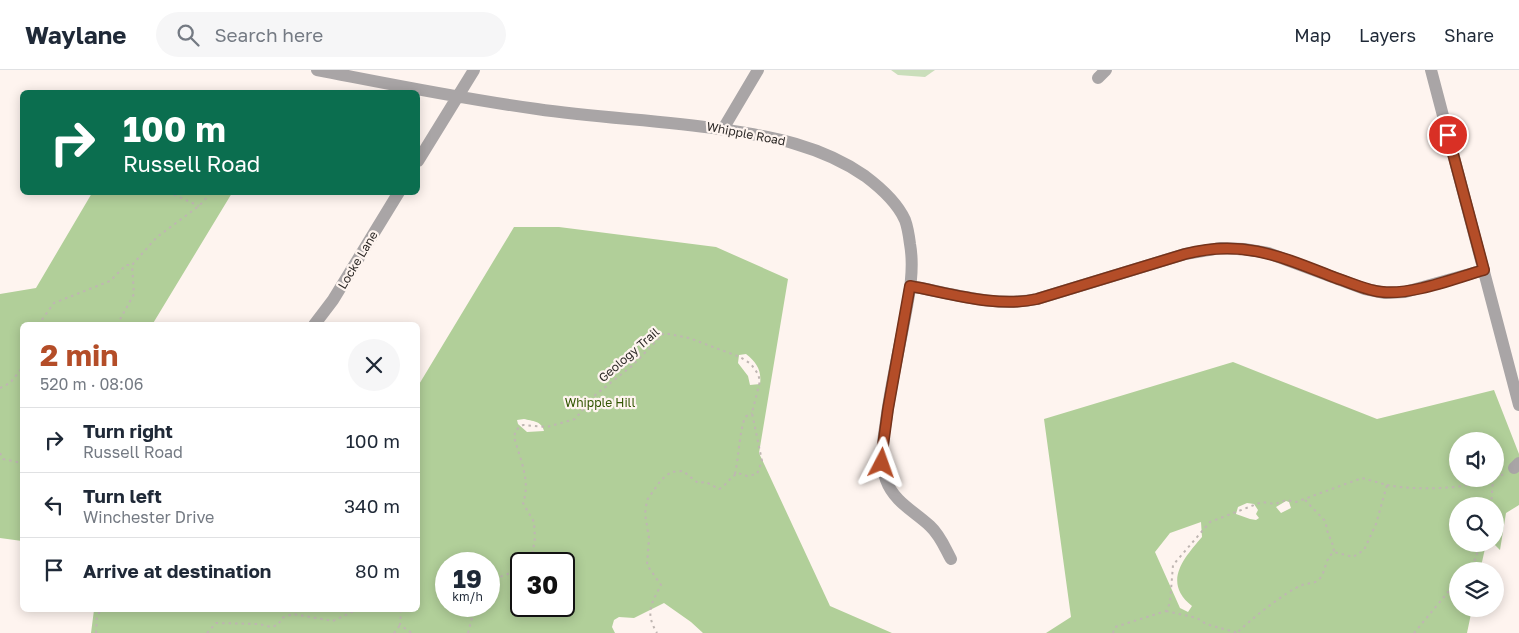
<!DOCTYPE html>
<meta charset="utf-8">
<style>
:root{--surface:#fff;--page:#f6f6f7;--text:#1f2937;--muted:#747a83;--line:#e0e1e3;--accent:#b44d28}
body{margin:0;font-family:"Golos Text",sans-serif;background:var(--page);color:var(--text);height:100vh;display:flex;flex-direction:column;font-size:19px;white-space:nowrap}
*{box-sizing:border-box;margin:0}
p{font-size:16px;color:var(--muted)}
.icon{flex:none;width:28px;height:28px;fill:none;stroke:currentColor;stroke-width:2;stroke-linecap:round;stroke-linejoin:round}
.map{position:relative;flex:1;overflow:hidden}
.details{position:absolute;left:20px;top:252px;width:400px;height:290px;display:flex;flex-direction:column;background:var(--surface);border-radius:8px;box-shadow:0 2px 12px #0003}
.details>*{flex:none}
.banner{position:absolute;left:20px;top:20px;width:400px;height:105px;border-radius:8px;box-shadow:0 2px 12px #0003;background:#0b6e4f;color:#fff;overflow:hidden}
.buttons{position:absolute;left:1449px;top:362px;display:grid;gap:10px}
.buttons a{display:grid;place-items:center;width:55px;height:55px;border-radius:50%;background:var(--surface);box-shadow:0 2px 12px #0003;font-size:25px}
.speed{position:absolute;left:435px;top:482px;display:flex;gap:10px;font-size:25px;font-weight:700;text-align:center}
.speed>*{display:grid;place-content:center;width:65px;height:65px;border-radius:50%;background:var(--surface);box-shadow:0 2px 12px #0003;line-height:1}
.speed small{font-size:12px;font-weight:400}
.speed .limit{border:2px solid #111;border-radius:8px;background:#fff;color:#111}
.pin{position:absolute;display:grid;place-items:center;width:42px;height:42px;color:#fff;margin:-21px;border:2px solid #fff;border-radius:50%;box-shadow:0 1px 5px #0007}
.me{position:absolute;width:55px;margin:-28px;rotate:4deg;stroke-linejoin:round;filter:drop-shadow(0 0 4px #0008)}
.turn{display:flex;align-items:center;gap:18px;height:105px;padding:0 20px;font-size:22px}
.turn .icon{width:65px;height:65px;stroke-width:2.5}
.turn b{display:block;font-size:35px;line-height:42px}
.round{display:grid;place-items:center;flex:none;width:52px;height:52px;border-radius:26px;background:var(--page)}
.headline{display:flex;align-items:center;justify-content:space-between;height:85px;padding:0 20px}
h1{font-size:30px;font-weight:700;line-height:38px;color:var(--accent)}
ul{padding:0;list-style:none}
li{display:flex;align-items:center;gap:15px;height:65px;padding:0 20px;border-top:1px solid var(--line)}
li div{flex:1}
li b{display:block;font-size:19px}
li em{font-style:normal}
header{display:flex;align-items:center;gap:30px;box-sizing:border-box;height:70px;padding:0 25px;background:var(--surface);border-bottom:1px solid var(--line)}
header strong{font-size:24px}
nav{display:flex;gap:28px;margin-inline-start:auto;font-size:18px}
.search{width:350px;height:45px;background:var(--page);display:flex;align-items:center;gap:12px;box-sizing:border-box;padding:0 18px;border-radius:28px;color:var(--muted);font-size:19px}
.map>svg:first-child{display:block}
.green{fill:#cadebb}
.forest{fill:#b1cf99;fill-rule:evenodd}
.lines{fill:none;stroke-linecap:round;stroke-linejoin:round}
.path{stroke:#bfb6b2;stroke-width:2;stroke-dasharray:2.5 4;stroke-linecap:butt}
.minor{stroke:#a9a5a6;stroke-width:12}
.route-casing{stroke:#75321a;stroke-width:12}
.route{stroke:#b44d28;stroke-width:9}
.labels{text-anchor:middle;stroke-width:4.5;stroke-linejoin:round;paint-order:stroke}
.street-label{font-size:12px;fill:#2c2826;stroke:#fef4ef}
.park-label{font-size:12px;fill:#325502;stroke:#fef4ef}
</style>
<header>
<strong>Waylane</strong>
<div class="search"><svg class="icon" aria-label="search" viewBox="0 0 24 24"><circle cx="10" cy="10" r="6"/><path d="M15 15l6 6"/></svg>Search here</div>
<nav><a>Map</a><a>Layers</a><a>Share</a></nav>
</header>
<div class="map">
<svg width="1519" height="563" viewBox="0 0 1519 563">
<rect width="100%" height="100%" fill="#fef4ef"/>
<path class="green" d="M891,0H935L925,7L898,5Z"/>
<path class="forest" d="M92,123H232L152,255H22V471L0,468V224L36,218Z
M514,157H559L716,177L788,209L759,383L830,536L892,563H703L691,552L664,533L634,548L619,547L614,550L612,557L615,563H91L94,540H418V316ZM746,284C756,292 762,300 760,314L750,315L748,306L738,293L739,285ZM524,349C532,351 542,351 544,361L527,362L518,354L517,350ZM533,491H536L538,494H564V536H521V494H531ZM446,494H489V536H446Z
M1233,292L1377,349L1494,320L1519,384V435L1506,443L1500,480L1494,474H1495V436H1458V474H1486L1480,501H1458V539H1472L1467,563H1046L1071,547L1044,349ZM1458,371H1495V409H1458ZM1286,431L1289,432L1291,438L1281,443L1276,437ZM1247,433L1254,434L1258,440L1256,444L1259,448L1256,450L1250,449L1236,444L1238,437ZM1201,452L1202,467C1184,488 1162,512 1192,536L1188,542L1180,538L1155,482L1170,463Z"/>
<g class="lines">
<path class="path" d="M168,122L199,136
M38,255L54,233L110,211L126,195H132
M117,255L134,224L132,195L157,167L199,136L212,122
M0,318L10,313L22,298
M0,383L3,389L22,393
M735,404C739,385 739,365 745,347L752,343
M1495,408L1504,404
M1387,415C1419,421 1463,419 1494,409
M1305,430L1326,452C1326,465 1333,469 1334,482
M1491,436L1493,410
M527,494L531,492L535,468L534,452L523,433C531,411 520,389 514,367L516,360L523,355L547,357L575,349L594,326L633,295L664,263L689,268L740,287L751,294L758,304L760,311L752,343L762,391L757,404L747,406L738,403C730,407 727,415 719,419L706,412L698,413L683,401L671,402L661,410L647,430L645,444L649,468L647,495L661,515C651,534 645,543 657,563
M1467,501L1473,496L1480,474
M489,512L492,509L506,505L521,496
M401,540L400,555L412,563
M1166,541L1197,548L1206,554L1238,563
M96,563L97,546L101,540
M207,563L216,553L259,554L271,557L278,555L282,548L293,544L333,551L356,540
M394,563L400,555
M468,563L475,536
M1113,563L1115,557L1166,541L1170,533L1173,495L1210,452L1262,432L1275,434L1286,430L1296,432L1362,408L1387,415L1376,454L1364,480L1353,487L1334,482C1323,490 1327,504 1317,511C1313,514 1307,513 1302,515C1288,520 1247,552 1237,563
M1414,563L1458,510"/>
<path class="minor" d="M317,0C390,14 463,29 537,39C598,48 659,50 720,59C771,66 822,76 865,106C881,118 897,132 905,150C908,158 909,166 910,174C915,202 908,231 903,258C897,289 890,320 886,351C883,371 879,391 886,410C894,432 914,441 930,456C940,465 945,478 951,489
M1431,0L1519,335
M1098,8L1106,0
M723,59L758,0
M418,91L474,0
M910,216C951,223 995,238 1037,229L1185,184L1221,178L1244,179L1268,183L1365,219L1385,223L1405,222L1484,200
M314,255L333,230L399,122
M1514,398L1519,393"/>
</g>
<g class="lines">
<defs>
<path id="route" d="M882,393V383L888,339L910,216C949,223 997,238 1037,229L1185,184C1244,169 1282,187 1336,208C1352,213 1367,221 1383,222C1413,225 1455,208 1484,200L1448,65"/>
</defs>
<use href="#route" class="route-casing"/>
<use href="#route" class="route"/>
</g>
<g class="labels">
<g class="street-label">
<text transform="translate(746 64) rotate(11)" y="4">Whipple Road</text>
<text transform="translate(358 190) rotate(-59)" y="4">Locke Lane</text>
<text transform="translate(629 285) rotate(-41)" y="4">Geology Trail</text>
</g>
<g class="park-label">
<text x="600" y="337">Whipple Hill</text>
</g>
</g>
</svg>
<div class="buttons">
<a><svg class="icon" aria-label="sound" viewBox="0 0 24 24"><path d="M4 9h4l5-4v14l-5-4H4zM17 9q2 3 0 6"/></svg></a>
<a><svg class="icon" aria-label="search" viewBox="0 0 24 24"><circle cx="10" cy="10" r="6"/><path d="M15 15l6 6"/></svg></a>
<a><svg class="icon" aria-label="layers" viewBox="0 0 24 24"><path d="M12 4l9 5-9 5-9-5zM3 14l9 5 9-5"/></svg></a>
</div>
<div class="speed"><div>19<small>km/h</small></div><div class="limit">30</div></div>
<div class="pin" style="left:1448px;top:65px;background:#d93025"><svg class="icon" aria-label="arrive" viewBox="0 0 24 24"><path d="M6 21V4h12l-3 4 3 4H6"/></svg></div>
<svg class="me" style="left:882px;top:393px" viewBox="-20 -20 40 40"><path d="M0-17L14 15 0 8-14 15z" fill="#b44d28" stroke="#fff" stroke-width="4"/></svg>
<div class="banner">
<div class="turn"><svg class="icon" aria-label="right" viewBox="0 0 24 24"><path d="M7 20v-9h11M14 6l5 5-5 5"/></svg><div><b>100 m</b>Russell Road</div></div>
</div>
<section class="details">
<div class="headline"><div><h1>2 min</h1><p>520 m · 08:06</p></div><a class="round"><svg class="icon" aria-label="close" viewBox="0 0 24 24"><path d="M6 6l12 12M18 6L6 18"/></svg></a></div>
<ul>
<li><svg class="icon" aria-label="right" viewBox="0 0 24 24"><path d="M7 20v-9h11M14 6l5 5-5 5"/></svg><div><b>Turn right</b><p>Russell Road</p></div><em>100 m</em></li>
<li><svg class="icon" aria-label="left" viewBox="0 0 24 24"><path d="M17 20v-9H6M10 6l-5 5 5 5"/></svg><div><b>Turn left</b><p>Winchester Drive</p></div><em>340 m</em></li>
<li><svg class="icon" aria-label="arrive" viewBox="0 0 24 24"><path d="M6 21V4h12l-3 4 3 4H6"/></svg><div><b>Arrive at destination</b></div><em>80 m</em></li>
</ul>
</section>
</div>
